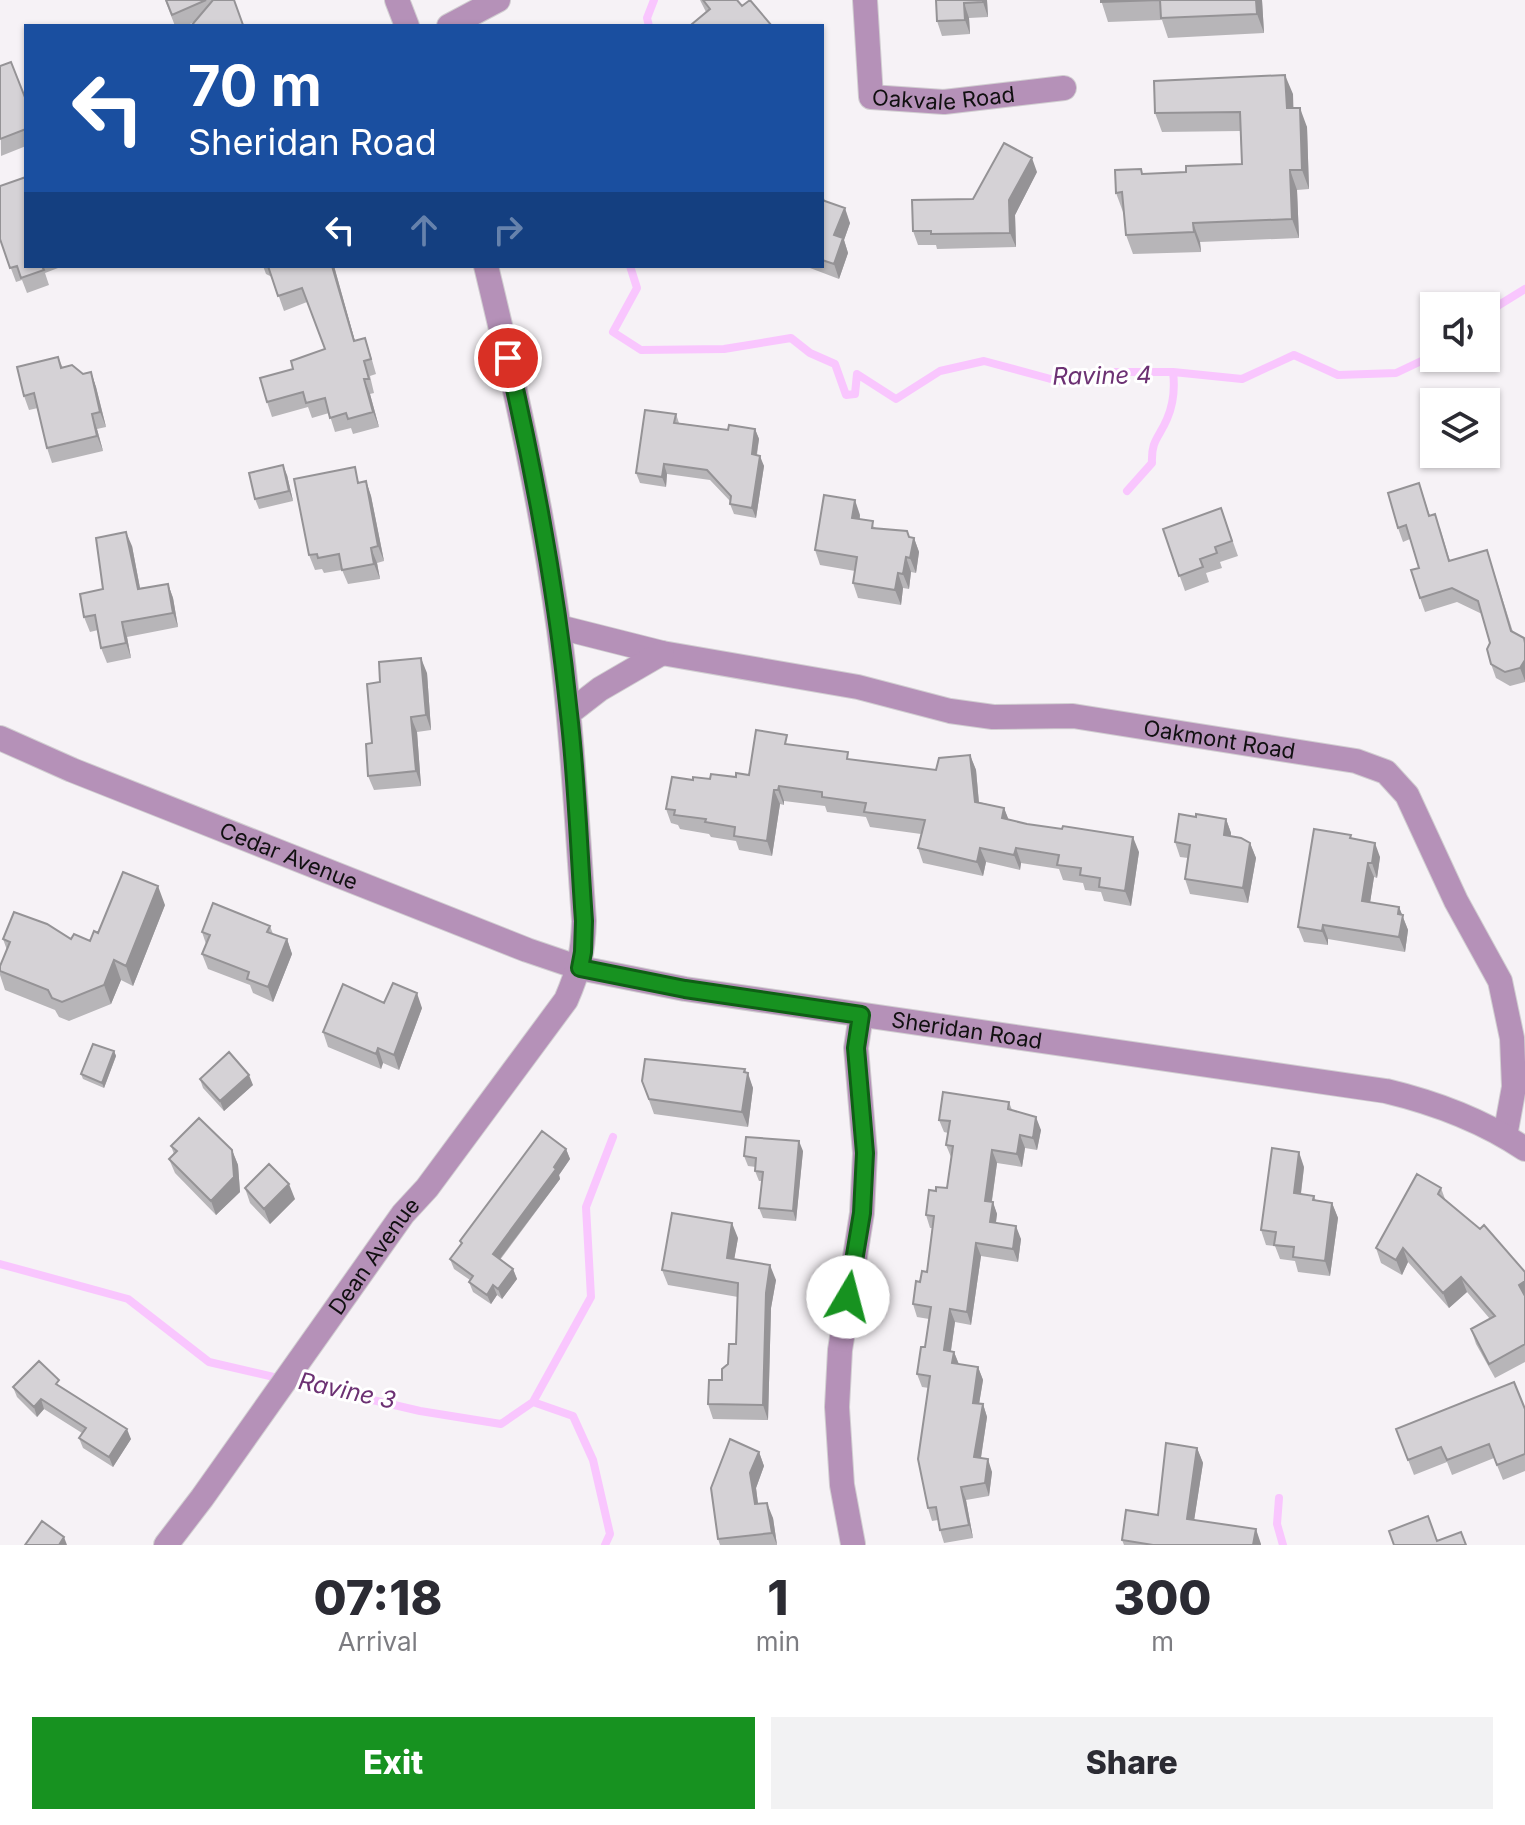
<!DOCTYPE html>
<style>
:root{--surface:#fff;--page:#f2f2f3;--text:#2b2b33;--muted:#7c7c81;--accent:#179220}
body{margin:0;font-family:Inter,sans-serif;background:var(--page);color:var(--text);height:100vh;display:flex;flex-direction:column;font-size:30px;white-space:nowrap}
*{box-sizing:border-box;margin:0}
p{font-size:26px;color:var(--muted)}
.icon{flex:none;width:44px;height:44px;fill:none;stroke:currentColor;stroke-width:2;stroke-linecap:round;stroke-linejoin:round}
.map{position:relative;height:1545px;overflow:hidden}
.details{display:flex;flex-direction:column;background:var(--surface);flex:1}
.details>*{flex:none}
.top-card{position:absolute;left:24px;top:24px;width:800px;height:244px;border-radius:0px;box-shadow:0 2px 6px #0004;background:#1a4fa0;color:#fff;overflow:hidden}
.controls{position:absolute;left:1420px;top:292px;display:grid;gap:16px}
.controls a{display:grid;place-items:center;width:80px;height:80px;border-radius:0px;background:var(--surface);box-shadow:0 2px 6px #0004;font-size:40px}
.pin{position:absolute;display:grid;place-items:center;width:68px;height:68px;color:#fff;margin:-34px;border:4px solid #fff;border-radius:50%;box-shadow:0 2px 8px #0007}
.me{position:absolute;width:88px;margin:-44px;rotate:8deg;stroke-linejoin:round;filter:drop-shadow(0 0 6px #0008)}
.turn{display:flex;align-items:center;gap:28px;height:168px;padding:0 32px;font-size:36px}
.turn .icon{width:104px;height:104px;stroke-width:2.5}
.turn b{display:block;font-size:56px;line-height:68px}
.lanes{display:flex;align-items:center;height:76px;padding:0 32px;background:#0003;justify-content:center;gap:40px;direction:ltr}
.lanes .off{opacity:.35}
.eta{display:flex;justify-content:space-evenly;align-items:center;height:136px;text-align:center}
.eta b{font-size:48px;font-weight:800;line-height:56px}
.cta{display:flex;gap:16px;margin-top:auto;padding:16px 32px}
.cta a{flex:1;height:92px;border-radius:0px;background:var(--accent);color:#fff;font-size:32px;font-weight:800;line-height:92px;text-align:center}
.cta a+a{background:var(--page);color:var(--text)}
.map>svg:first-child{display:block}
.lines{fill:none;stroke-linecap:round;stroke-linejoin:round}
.stream{stroke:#f9c6fe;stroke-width:8}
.minor-casing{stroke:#d1ced1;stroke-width:26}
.minor{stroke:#b591b8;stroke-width:24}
.wall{fill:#b7b5b8}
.shaded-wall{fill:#959396}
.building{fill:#d5d2d6;stroke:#959396;stroke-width:2}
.route-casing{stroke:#0f5f15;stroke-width:20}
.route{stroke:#179220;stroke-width:14}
.labels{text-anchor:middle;stroke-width:6;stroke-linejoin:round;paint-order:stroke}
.street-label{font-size:22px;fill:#111011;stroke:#fff}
.water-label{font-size:24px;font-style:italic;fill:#6c3173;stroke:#fff}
</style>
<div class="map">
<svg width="1525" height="1545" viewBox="0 0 1525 1545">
<rect width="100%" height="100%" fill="#f6f2f6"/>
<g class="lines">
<path class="stream" d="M649,26L647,18L654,0
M630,266L637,288L613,332L641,350L724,349L791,338L810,353L835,364L846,395L855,394L857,374L896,399L940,371L984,361L1058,381L1102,372H1173L1242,379L1294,355L1338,375L1396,373L1434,355
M1486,317L1499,305L1525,289
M1127,491L1152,463C1151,440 1159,438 1167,419C1173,405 1175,388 1173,372
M0,1264L128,1299L209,1362L420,1411L501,1424L533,1402L573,1416L593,1460L610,1534L605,1545
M533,1402L591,1297L586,1207L613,1137
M1279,1498L1277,1524L1283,1545"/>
<defs>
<g id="minor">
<path d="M397,0L407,26"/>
<path id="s1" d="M865,0L871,97L944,102L1064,88"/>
<path d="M449,26L498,0"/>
<path id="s2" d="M559,627L662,653L858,687L950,711L993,717L1073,716L1356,761L1386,772L1407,795L1456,901L1500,981L1512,1038L1514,1087L1505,1136"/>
<path d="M569,713L600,689L662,653"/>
<path id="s3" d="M0,738L72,770L527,950L580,968L685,989L1386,1091C1436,1103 1482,1120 1525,1149"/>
<path d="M853,1544L842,1485L837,1407L840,1350L862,1213L865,1153L856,1048L861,1015"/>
<path id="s4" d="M166,1545L202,1498L403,1214L427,1188L566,1000C579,970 583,953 584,921C577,824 572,727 559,630C542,507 515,386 486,266"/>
</g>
</defs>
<use href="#minor" class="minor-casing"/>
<use href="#minor" class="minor"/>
</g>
<path class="wall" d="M165,0H234L244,26H191L194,22L186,26H175Z
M700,0H737L742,6L772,26H692V24L706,12Z
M936,0H987L988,17L969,18L970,34L942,36L937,21Z
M1101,0H1262L1264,33L1168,38L1162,20L1108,22Z
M0,66L26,100V146L1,156Z
M1293,94V108L1307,127L1309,189L1297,190L1299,238L1200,242L1201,252L1133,254L1126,235L1124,212H1123L1116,193L1143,174L1186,172L1242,164L1240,131L1162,132L1155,113Z
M1037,172L1015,215L1016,247L937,249L936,245H918L913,231L973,199Z
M822,193L825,201L850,223L844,240L848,253L839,279L810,268L809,266H822Z
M0,239L26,266H58V268L45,273L49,285L27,293L22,280L16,282Z
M263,266H334L355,341L370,353L376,374L370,376L374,393L370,394L379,427L353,434L351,428L335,432L329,413L312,418L308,407L272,417L267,402L293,369L325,349L307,302L284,311L272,277L266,274Z
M58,357L63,368L83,374L91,372L96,387L106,427L97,429L103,451L52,463L47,448L38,408L29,410L24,396Z
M676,414L679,423L728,430L755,429L759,439L757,455L764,466L756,518L734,514L730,504V501L710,480L667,474L666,487L640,483L636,473Z
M287,475L293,501L259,509L255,499Z
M366,481L371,496L384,561L377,563L380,579L348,584L342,570L324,573L322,569L315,570L309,555L360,483Z
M1419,483L1430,516L1440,528L1450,561L1487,550L1513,632L1525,642V682L1510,686L1496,678L1491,664L1490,643L1482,614L1457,602L1425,612L1420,598L1419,568L1410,539L1403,542L1398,528Z
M1221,508L1238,556L1220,562L1222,568L1206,573L1209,582L1185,591L1163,529Z
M860,515V519L876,528L914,538L919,552L916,573L911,572L909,589L903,588L901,605L858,598L853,583L855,571L820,565L815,550Z
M132,546L140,588L168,584L173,598L178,627L127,637L131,658L107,663L101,648L98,630L90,632L84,617Z
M427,673L431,730L417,732L421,786L374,790L368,776L380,682Z
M790,744L851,760L936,770L970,755L976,770L979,802L1004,808L1008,819L1139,852L1131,906L1104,901L1101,892L1085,890L1083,883L1063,880L1059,869L1021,863L1020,870L986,862L983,876L923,863L918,848L921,834L870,827L866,817L827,812L825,806L784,801V805L780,804L772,856L739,850L736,841L711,837L709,834L680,829L678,825L671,823L666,809L693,780L736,777L749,775Z
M1226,819L1231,833V836L1250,843L1256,858L1248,903L1190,894L1185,879L1188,858L1180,857L1175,842Z
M1353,839L1380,857L1377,878L1374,877L1370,902L1399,907L1408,930L1405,952L1328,939V945L1304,942L1298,927Z
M165,905L133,986L121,980L111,1004L69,1021L59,1017L55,1010L5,990L0,975V966L7,950L3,939H71L90,941L98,933Z
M270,926L273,934L287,939L292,954L273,1002L253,993L250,985L208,969L202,954L206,944L202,932Z
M384,1003L422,1008L399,1070L383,1063L381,1069L328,1047L323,1032Z
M114,1051L116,1056L104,1088L83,1079L81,1074Z
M746,1073L753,1088L748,1127L654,1114L642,1081Z
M200,1079L253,1085L224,1111L203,1088Z
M1009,1102L1012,1110L1041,1130L1037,1150L1025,1148L1022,1167L997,1163L992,1201L997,1214L996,1223L1021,1239L1018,1262L981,1256L971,1325L955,1322L951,1351L954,1352L959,1364L978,1367L983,1380L979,1404H983L987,1417L981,1458L992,1472L989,1496L966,1500L973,1538L944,1543L940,1530L938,1520L932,1521L928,1508L929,1388L922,1387L917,1374L925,1347L929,1319L917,1317L913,1304L920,1282L927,1272L933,1228H930L926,1215L936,1191L947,1188L951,1157L946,1145L948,1133L944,1132L939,1120Z
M171,1146L232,1150L238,1165L240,1192L216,1215L175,1173L169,1159L174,1154Z
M566,1149L570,1159L559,1175L560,1179L500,1260L513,1269L517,1279L502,1299L497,1295L491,1304L473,1292L469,1282L470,1280L454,1269L450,1259L461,1244L460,1241Z
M803,1151L796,1221L763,1218L759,1208L762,1181H759L755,1171L756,1167L748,1166L744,1156Z
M1304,1167L1301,1194L1314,1196L1316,1201L1332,1203L1338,1218L1330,1276L1298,1272L1295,1261L1280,1259L1275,1246L1266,1245L1261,1230Z
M245,1188L295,1199L270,1224L250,1203Z
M1441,1188L1445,1199L1525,1272V1362L1495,1378L1476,1344L1471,1329L1490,1319L1467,1292L1449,1308L1408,1262L1402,1275L1381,1263L1376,1248Z
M738,1238L734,1259L776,1280L771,1308L768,1420L713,1419L708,1404L722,1380L736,1344L738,1297L668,1285L662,1270Z
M13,1387L62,1388L131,1439L113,1467L83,1448L79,1438L82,1433L44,1409L37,1417L17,1397Z
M1525,1409V1471L1503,1480L1494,1458L1452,1475L1447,1462L1414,1475L1396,1429Z
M1197,1448L1203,1463L1194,1520L1261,1544V1545H1124L1122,1540L1158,1515Z
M759,1452L764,1466L756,1488L758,1504L773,1518L777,1545H720L718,1539Z"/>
<path class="shaded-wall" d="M983,0H987L988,17L983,2Z
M1256,0H1262L1264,33L1257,14Z
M964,3L969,18L970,34L965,20Z
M1285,75L1293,94L1294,127L1287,108Z
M1300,108L1307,127L1309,189L1302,170Z
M1032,158L1037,172L1015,215L1016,247L1010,233L1009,200Z
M1290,170L1297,190L1299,238L1292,219Z
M845,208L850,223L844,240L848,253L839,279L834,264V235Z
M1193,223L1200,242L1201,252L1194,232Z
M332,266H334L359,356L354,341Z
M91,372L96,387L106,427L100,412Z
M364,379L370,394L379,427L373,412Z
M92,414L97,429L103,451L97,436Z
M755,429L759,439L755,464L752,454Z
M760,456L764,466L756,518L752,508Z
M664,464L667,474L666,487L662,477Z
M283,465L287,475L293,501L289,491Z
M366,481L371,496L384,561L378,546Z
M855,500L860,515L857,532L852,518Z
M126,532L132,546L143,604L138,589Z
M914,538L919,552L916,573L910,558Z
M371,548L377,563L380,579L374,564Z
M906,557L911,572L909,589L903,574Z
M898,573L903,588L901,605L895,590Z
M168,584L173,598L178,627L173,613Z
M122,622L127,637L131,658L126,643Z
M421,658L427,673L431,730L426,715Z
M1525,660V681L1520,668Z
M411,717L417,732L421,786L416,771Z
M970,755L976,770L980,816L975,802Z
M779,786L784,801V805L778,790Z
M774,790L780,804L772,856L767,841Z
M1004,808L1010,823L1002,818Z
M1226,819L1231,833L1229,850L1224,835Z
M1133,837L1139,852L1131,906L1125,891Z
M1250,843L1256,858L1248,903L1243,888Z
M1375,843L1380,857L1377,878L1372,863Z
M980,848L986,862L983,876L977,862Z
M1016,848L1021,863L1020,870L1014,855Z
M1368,863L1374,877L1368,916L1362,901Z
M158,886L165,905L133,986L126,966Z
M1399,907L1408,930L1405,952L1399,937L1398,914Z
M1323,925L1328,939V945L1322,931Z
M287,939L292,954L273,1002L268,987Z
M114,960L121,980L111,1004L104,985Z
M417,993L422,1008L399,1070L394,1055Z
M378,1048L383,1063L381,1069L376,1054Z
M114,1051L116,1056L104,1088L102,1083Z
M745,1069L747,1077L748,1073L753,1088L748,1127L742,1112Z
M249,1075L253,1085L224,1111L220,1101Z
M1036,1117L1041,1130L1037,1150L1033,1138Z
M1020,1135L1025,1148L1022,1167L1017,1154Z
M799,1141L803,1151L796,1221L793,1211Z
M566,1149L570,1159L559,1175L560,1179L496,1264L493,1254Z
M232,1150L238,1165L240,1192L216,1215L211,1201Z
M992,1150L997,1163L990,1213L985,1201Z
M1299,1152L1304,1167L1299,1208L1294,1193Z
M289,1184L295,1199L270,1224L264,1209Z
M993,1202L997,1214L994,1234L990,1222Z
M1332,1203L1338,1218L1330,1276L1325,1261Z
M732,1223L738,1238L732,1272L727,1258Z
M1016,1226L1021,1239L1018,1262L1013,1249Z
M976,1243L981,1256L971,1325L967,1312Z
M1403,1248L1408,1262L1402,1275L1396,1260Z
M770,1265L776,1280L771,1308L768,1420L763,1405L766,1293Z
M513,1269L517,1279L502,1299L498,1289Z
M1461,1277L1467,1292L1449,1308L1443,1293Z
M1525,1281V1300L1519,1285Z
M493,1285L497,1295L491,1304L487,1295Z
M950,1309L955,1322L949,1363L944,1350Z
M954,1352L959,1365L952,1363Z
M978,1367L983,1380L977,1416L973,1403Z
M41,1399L44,1409L37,1417L34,1407Z
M983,1404L987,1417L979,1470L974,1457Z
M127,1429L131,1439L113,1467L109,1457Z
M1197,1448L1203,1463L1192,1534L1187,1519Z
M759,1452L764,1466L756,1488L760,1519L755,1504L750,1473Z
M988,1459L992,1472L989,1496L985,1483Z
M961,1487L966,1500L973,1538L969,1525Z
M767,1503L773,1518L777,1545L772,1533Z
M1256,1529L1261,1544V1545H1253Z
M64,1537L67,1545H59Z"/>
<path class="building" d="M166,0H206L172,15Z
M213,0H234L243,25L191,26Z
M703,0H737L742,6L750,0L772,26H693L692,24L710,9Z
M936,0H983V2L964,3L965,20L937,21Z
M1101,0H1256L1257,14L1161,18L1160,0L1101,2Z
M11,62L26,100V129L0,139V66Z
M1285,75L1287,108H1300L1302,170H1290L1292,219L1193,223L1194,232L1126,235L1122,192L1116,193L1115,170L1141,169L1142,174L1186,172V166L1242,164L1240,112L1155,113L1154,81Z
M1004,143L1032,158L1009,200L1010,233L931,234V231H913L912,200L973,199Z
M26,177V266H42L44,270L21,278L17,266L10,268L0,239V186Z
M822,200L845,208L834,235L843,238L834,264L822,260Z
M268,266H332L354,341L365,338L371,359L364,361L369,379H364L373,412L348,419L346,413L330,418L325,398L306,403L303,392L267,402L260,378L293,369L291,361L325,349L302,288L278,296Z
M58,357L61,368L72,365L83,374L91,372L100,412L92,414L97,436L47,448L34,393L24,396L17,367Z
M645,410L676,414L674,423L728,430L729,425L755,429L752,454L760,456L752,508L730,504L731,496L707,470L664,464L662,477L636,473Z
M283,465L289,491L255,499L249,473Z
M355,467L358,483L366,481L378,546L371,548L374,564L342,570L339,554L318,558L317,554L309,555L294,479Z
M1419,483L1429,516L1435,514L1449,561L1487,550L1511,631L1524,638L1525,643V660L1520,668L1505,672L1491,664L1487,649L1490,643L1478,601L1452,588L1420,598L1411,570L1419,568L1406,525L1398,528L1388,493Z
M824,495L855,500L852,518L873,521L872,528L907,531L909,537L914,538L910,558L906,557L903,574L898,573L895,590L853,583L857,557L815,550Z
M1221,508L1232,541L1215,547L1217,553L1200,559L1203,567L1179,576L1163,529Z
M126,532L138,589L168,584L173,613L122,622L126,643L101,648L95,615L84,617L80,594L103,589L96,538Z
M421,658L426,715L411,717L416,771L368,776L366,744L372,743L367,684L380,682L379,662Z
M756,730L787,735L785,744L848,752L847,759L936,770L939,758L970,755L975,802L1004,808L1002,818L1027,824L1062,829L1063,826L1133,837L1125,891L1099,887L1100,878L1080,875L1081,868L1057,865L1059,855L1016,848L1014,855L980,848L977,862L918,848L925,820L864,812L866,803L822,797V792L779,786L778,790H774L767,841L734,836L735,827L705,822L706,819L674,815L675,810L666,809L672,777L693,780V777L710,779L711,774L736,777V773L749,775Z
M1179,814L1196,817V814L1226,819L1224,835L1241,838L1250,843L1243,888L1185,879L1190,845L1175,842Z
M1314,829L1351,835L1350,838L1375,843L1372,863H1368L1362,901L1399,907L1398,914L1403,915L1399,937L1323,925L1322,931L1298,927Z
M123,872L158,886L126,966L114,960L104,985L62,1002L52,998L48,990L0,971V966L10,942L3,939L14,912L47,924L71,939L74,934L90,941L94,931L98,933Z
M213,903L270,926L267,932L287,939L268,987L247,979L249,972L202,954L210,935L202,932Z
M393,983L417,993L394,1055L378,1048L376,1054L323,1032L343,984L384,1003Z
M93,1044L114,1051L102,1083L81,1074Z
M229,1052L249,1075L220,1101L200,1079Z
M645,1059L745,1069L744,1072L748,1073L742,1112L649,1099L642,1081Z
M943,1092L1009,1102L1008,1109L1036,1117L1033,1138L1020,1135L1017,1154L992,1150L985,1201L993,1202L990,1222L1016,1226L1013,1249L976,1243L967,1312L950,1309L944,1350L954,1352L952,1363L978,1367L973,1403L983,1404L974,1457L988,1459L985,1483L961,1487L969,1525L940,1530L936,1507L928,1508L918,1459L930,1376L917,1374L921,1347H925L931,1307L913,1304L916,1281L920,1282L922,1271L927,1272L934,1216L926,1215L929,1190L936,1191V1187L947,1188L953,1146L946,1145L950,1121L939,1120Z
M199,1118L232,1150L234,1177L211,1201L169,1159L177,1151L171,1146Z
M542,1131L566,1149L554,1167L556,1169L493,1254L513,1269L498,1289L493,1285L487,1295L469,1282L473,1276L450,1259L462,1243L460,1241Z
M746,1137L799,1141L793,1211L759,1208L763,1172L755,1171L756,1158L744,1156Z
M1272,1148L1299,1152L1294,1193L1314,1196L1313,1200L1332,1203L1325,1261L1293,1257L1294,1247L1274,1245L1276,1232L1261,1230Z
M269,1164L289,1184L264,1209L245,1188Z
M1417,1174L1441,1188L1438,1194L1480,1229L1484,1225L1525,1272V1281L1519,1285L1525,1296V1344L1489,1364L1471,1329L1495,1316L1461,1277L1443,1293L1403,1248L1396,1260L1376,1248Z
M672,1213L732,1223L727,1258L770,1265L766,1293L763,1405L708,1404L709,1380H722V1369L728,1364L729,1344H736L738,1283L662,1270Z
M39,1361L59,1380L56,1384L127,1429L109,1457L79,1438L86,1428L41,1399L34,1407L13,1387Z
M1514,1382L1525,1409V1454L1497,1465L1489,1444L1447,1460L1441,1447L1408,1460L1396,1429Z
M730,1439L759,1452L750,1473L755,1504L767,1503L772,1533L718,1539L711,1488Z
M1166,1443L1197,1448L1187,1519L1256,1529L1253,1545H1153L1122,1540L1126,1510L1158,1515Z
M1428,1516L1437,1541L1461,1532L1466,1545H1394L1389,1531Z
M42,1521L64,1537L59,1545H25Z"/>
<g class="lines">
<defs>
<path id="route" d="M508,358C535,475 557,595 569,714C577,782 579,852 584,921L583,952L580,968L685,989L861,1015L856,1048L865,1153L862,1213L848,1297"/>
</defs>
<use href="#route" class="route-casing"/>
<use href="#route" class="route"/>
</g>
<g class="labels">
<g class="street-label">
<text dy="8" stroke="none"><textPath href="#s1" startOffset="170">Oakvale Road</textPath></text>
<text dy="8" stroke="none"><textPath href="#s2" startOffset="672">Oakmont Road</textPath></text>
<text dy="8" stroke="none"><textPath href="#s3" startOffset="312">Cedar Avenue</textPath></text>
<text dy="8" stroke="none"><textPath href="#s3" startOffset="1016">Sheridan Road</textPath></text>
<text dy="8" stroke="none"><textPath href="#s4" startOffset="356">Dean Avenue</textPath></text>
</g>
<g class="water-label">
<text transform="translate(1102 376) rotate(-1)" y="8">Ravine 4</text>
<text transform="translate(347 1391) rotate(12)" y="8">Ravine 3</text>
</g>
</g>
</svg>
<div class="controls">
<a><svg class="icon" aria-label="sound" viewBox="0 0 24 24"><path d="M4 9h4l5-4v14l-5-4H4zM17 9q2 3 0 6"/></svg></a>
<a><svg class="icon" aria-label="layers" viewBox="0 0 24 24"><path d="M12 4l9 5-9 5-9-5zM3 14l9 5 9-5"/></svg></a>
</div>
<div class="pin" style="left:508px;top:358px;background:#d93025"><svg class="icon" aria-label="arrive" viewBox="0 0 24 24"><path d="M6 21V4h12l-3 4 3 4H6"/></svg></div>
<svg class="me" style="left:848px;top:1297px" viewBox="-20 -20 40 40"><circle r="19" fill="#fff"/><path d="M0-13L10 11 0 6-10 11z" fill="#179220"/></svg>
<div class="top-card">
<div class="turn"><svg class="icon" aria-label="left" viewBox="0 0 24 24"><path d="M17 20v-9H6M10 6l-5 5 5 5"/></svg><div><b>70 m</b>Sheridan Road</div></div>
<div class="lanes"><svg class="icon" aria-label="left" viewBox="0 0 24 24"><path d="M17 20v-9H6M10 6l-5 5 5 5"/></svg><svg class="icon off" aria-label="ahead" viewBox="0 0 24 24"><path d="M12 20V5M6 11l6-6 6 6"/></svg><svg class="icon off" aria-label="right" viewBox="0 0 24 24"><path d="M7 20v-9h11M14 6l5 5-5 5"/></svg></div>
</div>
</div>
<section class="details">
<div class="eta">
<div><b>07:18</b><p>Arrival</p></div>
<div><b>1</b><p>min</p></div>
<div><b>300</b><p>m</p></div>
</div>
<div class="cta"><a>Exit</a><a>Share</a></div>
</section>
